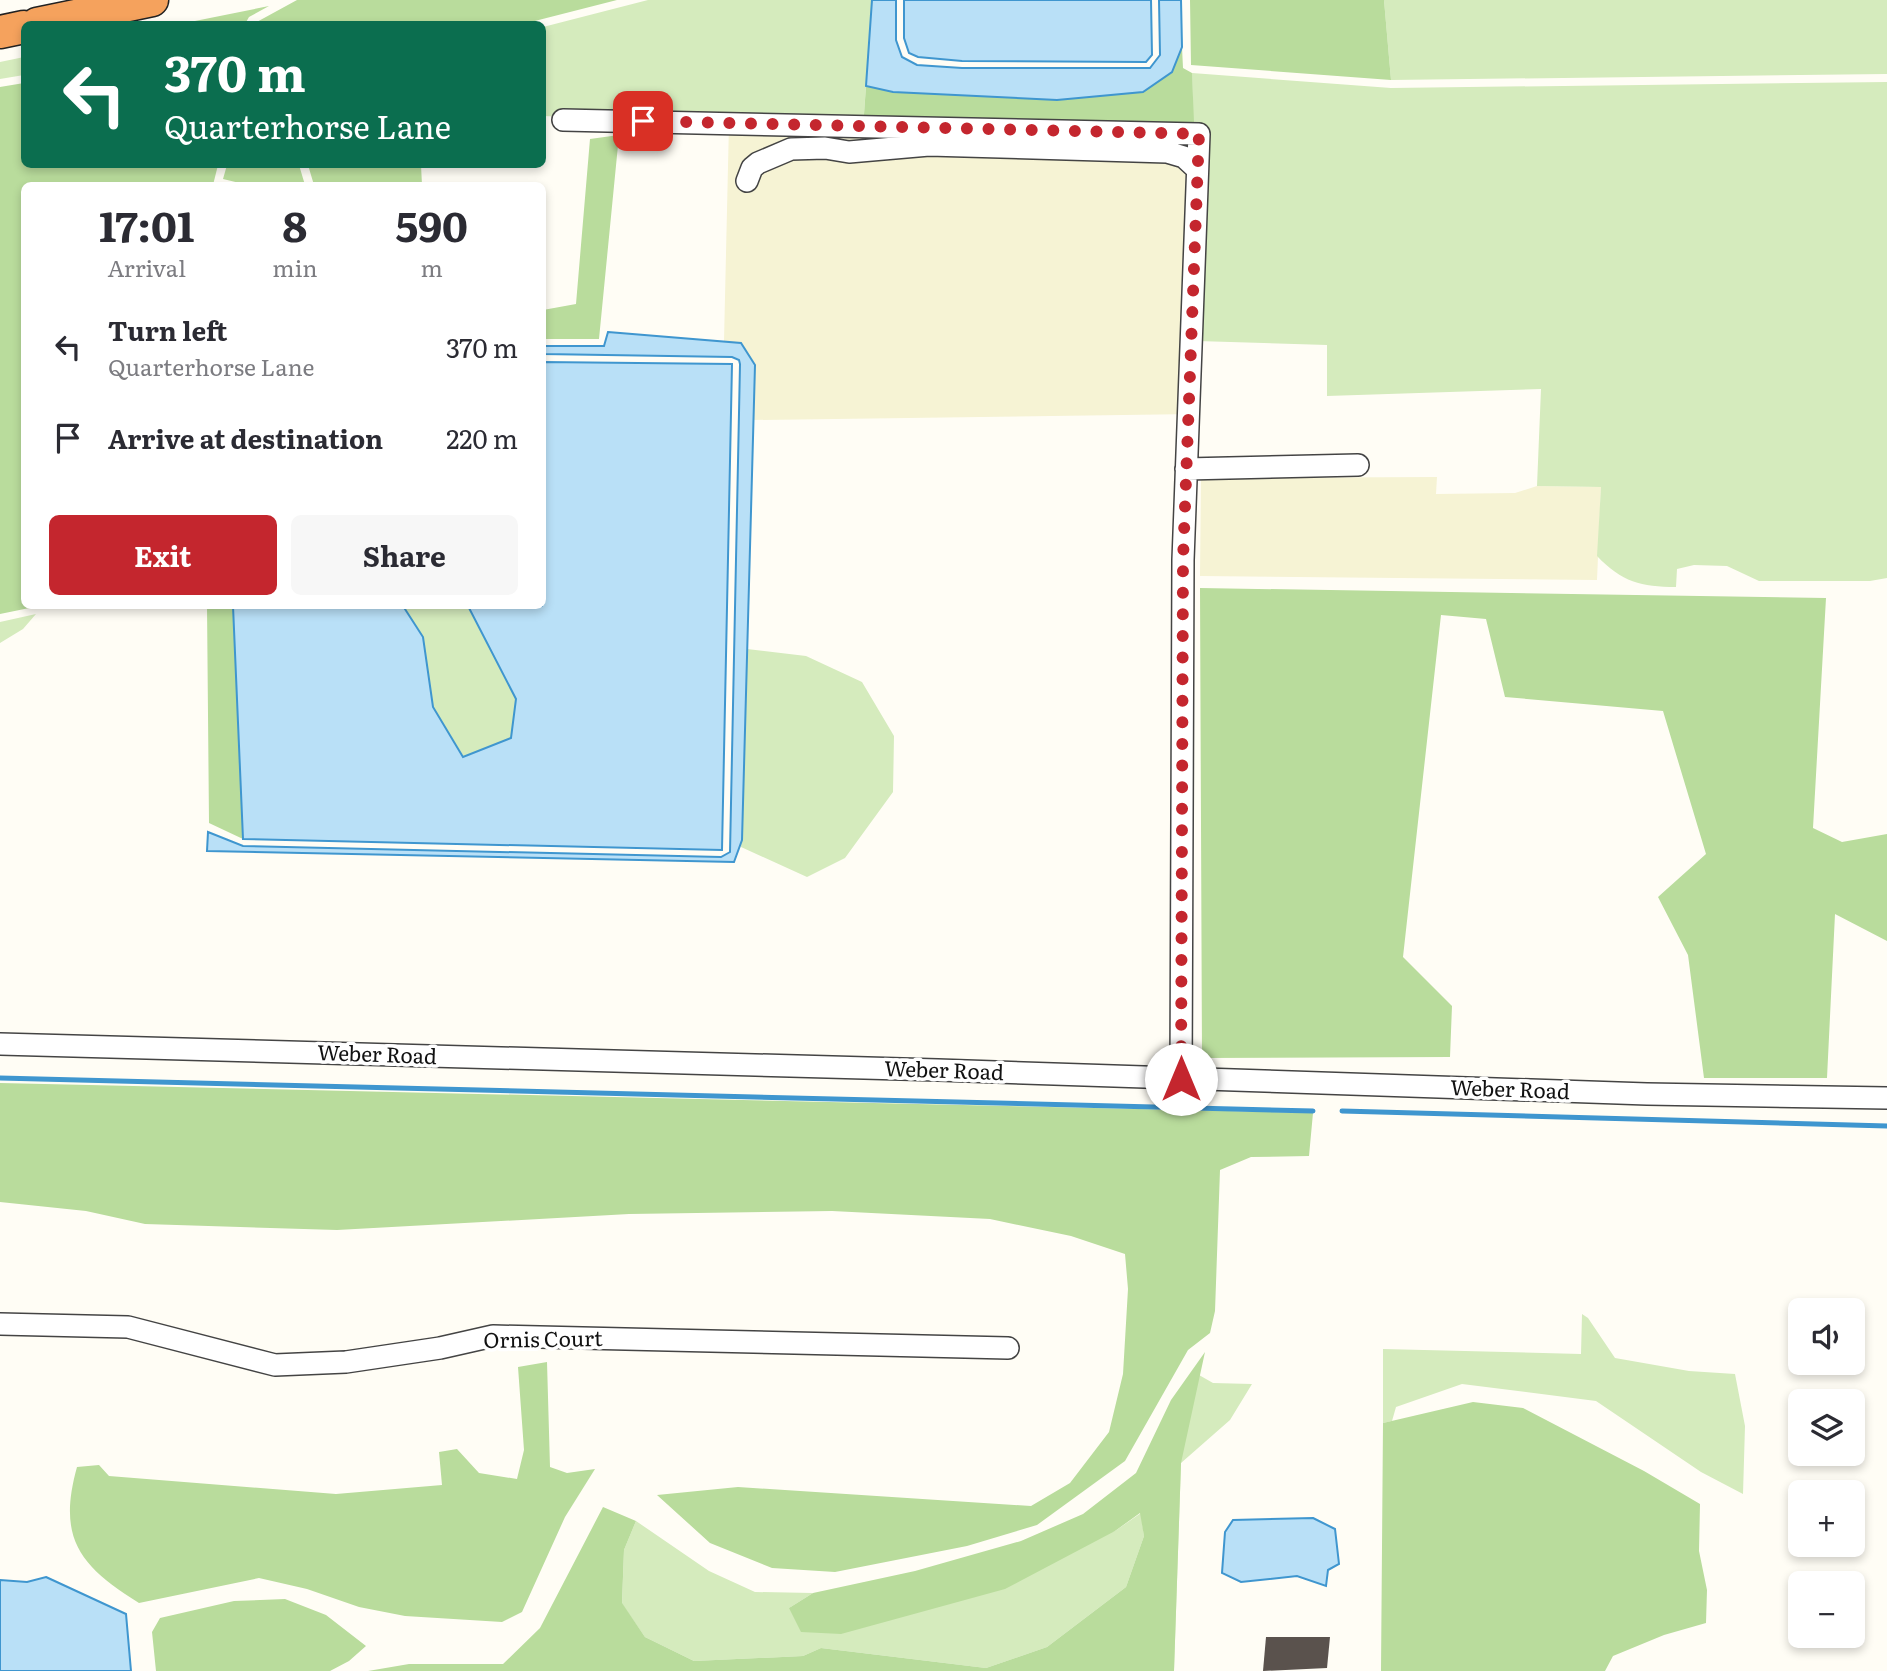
<!DOCTYPE html>
<meta charset="utf-8">
<style>
:root{--surface:#fff;--page:#f7f7f7;--text:#2b2b33;--muted:#7c7c81;--accent:#c4262e}
body{margin:0;font-family:Literata,serif;background:var(--page);color:var(--text);height:100vh;display:flex;flex-direction:column;font-size:26px;white-space:nowrap}
*{box-sizing:border-box;margin:0}
p{font-size:23px;color:var(--muted)}
.icon{flex:none;width:38px;height:38px;fill:none;stroke:currentColor;stroke-width:2;stroke-linecap:round;stroke-linejoin:round}
.map{position:relative;flex:1;overflow:hidden}
.panel{position:absolute;left:21px;top:182px;width:525px;height:427px;display:flex;flex-direction:column;background:var(--surface);border-radius:10px;box-shadow:0 4px 10px #0003}
.panel>*{flex:none}
.banner{position:absolute;left:21px;top:21px;width:525px;height:147px;border-radius:10px;box-shadow:0 4px 10px #0003;background:#0b6e4f;color:#fff;overflow:hidden}
.fabs{position:absolute;left:1788px;top:1298px;display:grid;gap:14px}
.fabs a{display:grid;place-items:center;width:77px;height:77px;border-radius:10px;background:var(--surface);box-shadow:0 4px 10px #0003;font-size:35px}
.pin{position:absolute;display:grid;place-items:center;width:60px;height:60px;color:#fff;margin:-30px;border-radius:14px;box-shadow:0 4px 10px #0006}
.me{position:absolute;width:77px;margin:-38px;rotate:0deg;stroke-linejoin:round;filter:drop-shadow(0 0 5px #0008)}
.turn{display:flex;align-items:center;gap:24px;height:147px;padding:0 28px;font-size:32px}
.turn .icon{width:91px;height:91px;stroke-width:2.5}
.turn b{display:block;font-size:49px;line-height:60px}
.eta{display:flex;justify-content:space-evenly;align-items:center;height:119px;text-align:center}
.eta b{font-size:42px;font-weight:700;line-height:49px}
.cta{display:flex;gap:14px;margin-top:auto;padding:14px 28px}
.cta a{flex:1;height:80px;border-radius:10px;background:var(--accent);color:#fff;font-size:28px;font-weight:700;line-height:80px;text-align:center}
.cta a+a{background:var(--page);color:var(--text)}
ul{padding:0;list-style:none}
li{display:flex;align-items:center;gap:21px;height:91px;padding:0 28px}
li div{flex:1}
li b{display:block;font-size:26px}
li em{font-style:normal}
.map>svg:first-child{display:block}
.farmland{fill:#f6f3d4}
.green{fill:#d5ebbd}
.forest{fill:#b9dc9c}
.water{fill:#b9e0f7;stroke:#3f96cf;stroke-width:2}
.lines{fill:none;stroke-linecap:round;stroke-linejoin:round}
.stream{stroke:#3f96cf;stroke-width:5}
.building{fill:#5a524d}
.minor-casing{stroke:#444;stroke-width:24}
.highway-casing{stroke:#222;stroke-width:35}
.minor{stroke:#fff;stroke-width:21}
.highway{stroke:#f5a25d;stroke-width:32}
.route{stroke:#c4262e;stroke-width:12;stroke-dasharray:0 21.6}
.labels{text-anchor:middle;stroke-width:7;stroke-linejoin:round;paint-order:stroke}
.street-label{font-size:21px;fill:#111;stroke:#fff}
</style>
<div class="map">
<svg width="1887" height="1671" viewBox="0 0 1887 1671">
<rect width="100%" height="100%" fill="#fffdf5"/>
<path class="farmland" d="M729,123L1195,147V414L753,420L755,364L741,343L724,341Z
M1437,477L1436,494L1515,493L1537,486L1601,487L1597,580L1200,576L1201,478Z"/>
<path class="green" d="M648,0H872L863,128L543,116V27Z
M1384,0H1887V74L1391,80Z
M24,57V75L0,79V62Z
M1192,73L1391,88L1887,82V578L1870,581H1759L1727,566L1694,565L1677,569L1676,587C1641,587 1622,582 1597,556L1601,487L1537,486L1541,389L1327,396V345L1197,341Z
M403,606H468L516,699L511,738L464,757L433,707L423,637Z
M36,614L23,629L0,643V622Z
M747,649L806,656L862,682L894,736L893,792L845,858L807,877L741,847Z
M1582,1314L1588,1318L1615,1358L1689,1371L1735,1374L1745,1426L1743,1494L1701,1472L1596,1401L1462,1384L1396,1407L1392,1421L1383,1423V1349L1581,1354Z
M1199,1375L1213,1383L1252,1384L1230,1420L1181,1463L1174,1671H1165L1164,1511Z
M1141,1513L1144,1536L1126,1587L1047,1647L986,1668L821,1648L803,1656L694,1661L645,1637L622,1604L624,1550L636,1521L709,1571L755,1592L813,1593L789,1608L1115,1531Z"/>
<path class="forest" d="M297,0H617L523,24H253Z
M1190,0H1384L1391,80L1191,65Z
M269,6L249,17L245,24H180Z
M1182,47L1183,68L1192,73L1195,147L863,128L866,86L893,92L1057,100L1172,72Z
M24,83V164L218,165L213,185L24,186V606H39L0,614V87Z
M619,135L599,339H543V310L576,304L590,139Z
M227,165H299L305,185H248L223,179Z
M308,165H421L422,185H314Z
M1200,588L1826,598L1813,828L1842,842L1887,834V941L1835,914L1827,1078H1704L1688,955L1658,897L1706,854L1663,711L1505,697L1486,619L1441,615L1403,957L1452,1006L1450,1057L1202,1058Z
M207,606H233L243,839L209,823Z
M0,1083L1313,1113L1309,1156L1251,1157L1220,1170L1215,1311L1210,1333L1188,1350L1125,1461L1037,1525L967,1546L835,1572L772,1568L710,1543L657,1495L738,1487L1031,1506L1070,1483L1109,1432L1123,1374L1128,1289L1125,1254L1071,1236L990,1219L832,1211L629,1214L337,1230L145,1224L86,1211L0,1202Z
M1205,1352L1181,1463L1174,1671H368L409,1664H503L540,1628L603,1507L636,1521L624,1550L622,1603L645,1637L694,1661L803,1656L821,1648L986,1668L1047,1647L1126,1587L1144,1536L1140,1513L1115,1531L1005,1589L841,1634L801,1632L789,1608L813,1593L915,1571L1021,1541L1083,1514L1136,1473L1171,1400Z
M547,1362L550,1467L567,1473L595,1469L565,1517L522,1612L502,1622L405,1616L359,1607L307,1589L259,1578L139,1603C80,1566 57,1539 77,1467L99,1465L109,1476L336,1494L442,1485L439,1452L457,1449L479,1473L517,1479L524,1450L518,1367Z
M1473,1402L1523,1408L1644,1471L1700,1504L1699,1551L1707,1590L1706,1623L1664,1635L1613,1656L1605,1671H1381L1383,1423Z
M285,1599L326,1615L366,1646L349,1661L330,1671H156L152,1632L160,1618L234,1601Z"/>
<path class="water" d="M872,0H896V40L902,57L917,65L962,68H1150L1160,55L1159,0H1181L1182,47L1172,72L1143,92L1057,100L893,92L866,86Z
M904,0H1151L1152,55L1146,62L962,61L918,57L909,53L904,38Z
M608,332L741,343L755,365L742,840L734,862L207,851L208,832L243,846L721,857L730,852L740,364L739,360L732,357L543,354V346H604Z
M543,362L732,364L722,850L243,839L233,606H403L423,637L433,707L463,757L511,738L516,699L468,606H542Z
M1313,1518L1335,1529L1339,1564L1328,1570L1326,1586L1297,1576L1241,1582L1222,1573L1225,1532L1233,1520Z
M46,1577L126,1614L131,1671H0V1580L27,1582Z"/>
<g class="lines">
<path class="stream" d="M0,1078L1313,1111
M1342,1111L1887,1126"/>
</g>
<path class="building" d="M1266,1637H1330L1327,1668L1263,1671Z"/>
<g class="lines">
<defs>
<path id="minor" d="M563,120L1199,134L1183,560L1181,1079
M747,181L752,168L758,163L791,149L825,148L849,152L929,145L1167,152L1184,157L1197,169
M1186,469L1358,465
M0,1044L938,1070L1647,1094L1887,1098
M0,1324L128,1327L275,1365L346,1362L440,1348L493,1336L1008,1348"/>
<path id="highway" d="M37,24L152,0
M0,32L24,27"/>
</defs>
<use href="#minor" class="minor-casing"/>
<use href="#highway" class="highway-casing"/>
<use href="#minor" class="minor"/>
<use href="#highway" class="highway"/>
</g>
<g class="lines">
<path class="route" d="M643,121L1199,134L1183,560L1181,1079"/>
</g>
<g class="labels">
<g class="street-label">
<text transform="translate(377 1055) rotate(2)" y="7">Weber Road</text>
<text transform="translate(944 1071) rotate(2)" y="7">Weber Road</text>
<text transform="translate(1510 1090) rotate(2)" y="7">Weber Road</text>
<text transform="translate(543 1340) rotate(-1)" y="7">Ornis Court</text>
</g>
</g>
</svg>
<div class="fabs">
<a><svg class="icon" aria-label="sound" viewBox="0 0 24 24"><path d="M4 9h4l5-4v14l-5-4H4zM17 9q2 3 0 6"/></svg></a>
<a><svg class="icon" aria-label="layers" viewBox="0 0 24 24"><path d="M12 4l9 5-9 5-9-5zM3 14l9 5 9-5"/></svg></a>
<a>+</a>
<a>−</a>
</div>
<div class="pin" style="left:643px;top:121px;background:#d93025"><svg class="icon" aria-label="arrive" viewBox="0 0 24 24"><path d="M6 21V4h12l-3 4 3 4H6"/></svg></div>
<svg class="me" style="left:1181px;top:1079px" viewBox="-20 -20 40 40"><circle r="19" fill="#fff"/><path d="M0-13L10 11 0 6-10 11z" fill="#c4262e"/></svg>
<div class="banner">
<div class="turn"><svg class="icon" aria-label="left" viewBox="0 0 24 24"><path d="M17 20v-9H6M10 6l-5 5 5 5"/></svg><div><b>370 m</b>Quarterhorse Lane</div></div>
</div>
<section class="panel">
<div class="eta">
<div><b>17:01</b><p>Arrival</p></div>
<div><b>8</b><p>min</p></div>
<div><b>590</b><p>m</p></div>
</div>
<ul>
<li><svg class="icon" aria-label="left" viewBox="0 0 24 24"><path d="M17 20v-9H6M10 6l-5 5 5 5"/></svg><div><b>Turn left</b><p>Quarterhorse Lane</p></div><em>370 m</em></li>
<li><svg class="icon" aria-label="arrive" viewBox="0 0 24 24"><path d="M6 21V4h12l-3 4 3 4H6"/></svg><div><b>Arrive at destination</b></div><em>220 m</em></li>
</ul>
<div class="cta"><a>Exit</a><a>Share</a></div>
</section>
</div>
